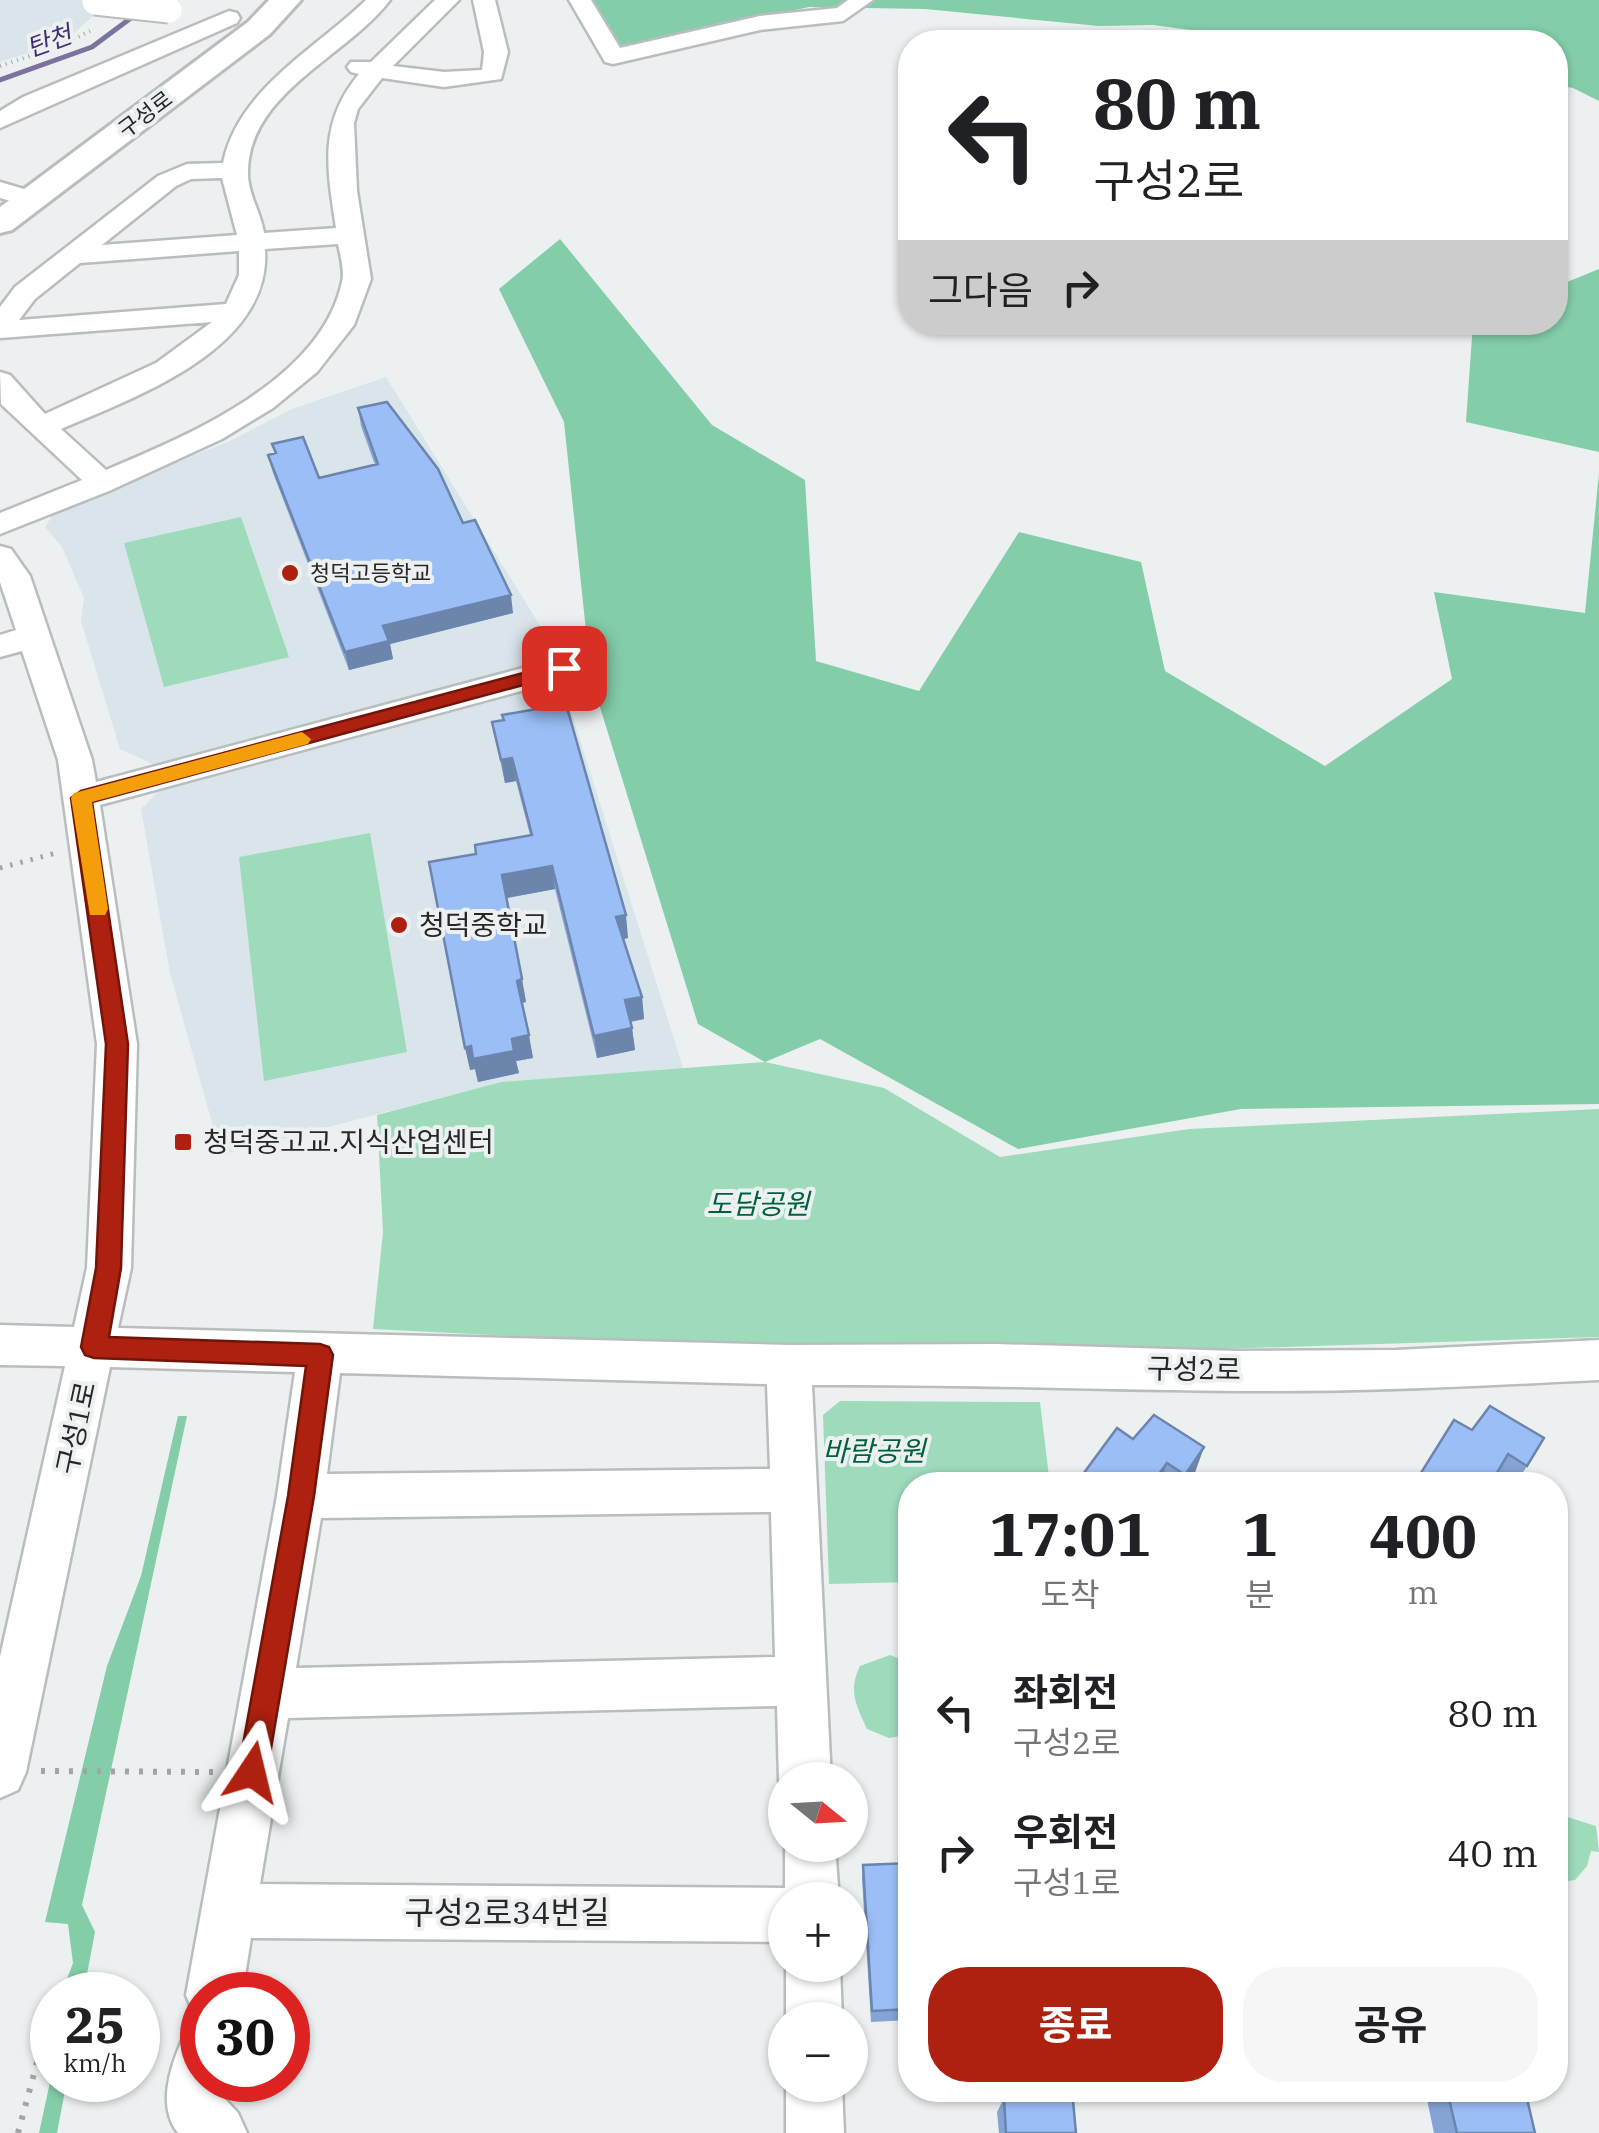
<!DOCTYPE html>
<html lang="ko">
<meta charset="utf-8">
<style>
:root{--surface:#fff;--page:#f6f6f6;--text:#202124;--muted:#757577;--accent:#ae200f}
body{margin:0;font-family:"IBM Plex Serif","Noto Sans KR",serif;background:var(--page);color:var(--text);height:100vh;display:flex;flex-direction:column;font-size:38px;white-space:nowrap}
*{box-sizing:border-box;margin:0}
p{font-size:32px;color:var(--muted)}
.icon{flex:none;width:55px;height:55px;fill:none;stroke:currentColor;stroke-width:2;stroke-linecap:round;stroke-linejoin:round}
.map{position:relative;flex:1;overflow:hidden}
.side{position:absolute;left:898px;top:1472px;width:670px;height:630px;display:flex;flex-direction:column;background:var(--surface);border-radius:40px;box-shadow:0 2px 8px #0004}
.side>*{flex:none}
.guide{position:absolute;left:898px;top:30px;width:670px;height:305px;border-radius:40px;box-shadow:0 2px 8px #0004;background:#fff;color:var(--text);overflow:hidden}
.needle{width:65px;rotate:108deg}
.buttons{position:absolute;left:768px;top:1762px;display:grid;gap:20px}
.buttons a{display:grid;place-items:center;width:100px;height:100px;border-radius:50%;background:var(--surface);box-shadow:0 2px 8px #0004;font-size:50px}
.speed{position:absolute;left:30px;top:1972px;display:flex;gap:20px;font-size:50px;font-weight:700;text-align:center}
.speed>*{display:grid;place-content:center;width:130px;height:130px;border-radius:50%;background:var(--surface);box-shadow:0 2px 8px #0004;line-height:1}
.speed small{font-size:25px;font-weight:400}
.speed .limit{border:15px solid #d22;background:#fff;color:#111}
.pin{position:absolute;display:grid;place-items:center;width:85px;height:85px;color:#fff;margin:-42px;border-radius:20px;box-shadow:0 5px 15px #0006}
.me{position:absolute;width:110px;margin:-55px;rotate:10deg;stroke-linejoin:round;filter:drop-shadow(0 0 8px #0008)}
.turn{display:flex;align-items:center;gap:35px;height:210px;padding:0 30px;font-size:45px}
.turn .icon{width:130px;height:130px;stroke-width:2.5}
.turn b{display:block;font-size:70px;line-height:85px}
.then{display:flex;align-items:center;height:95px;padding:0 30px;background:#0003;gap:20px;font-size:38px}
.eta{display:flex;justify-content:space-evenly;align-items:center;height:170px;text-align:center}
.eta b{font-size:60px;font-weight:700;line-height:70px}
.cta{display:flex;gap:20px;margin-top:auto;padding:20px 30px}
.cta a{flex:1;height:115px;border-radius:40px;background:var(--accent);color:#fff;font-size:40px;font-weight:700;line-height:115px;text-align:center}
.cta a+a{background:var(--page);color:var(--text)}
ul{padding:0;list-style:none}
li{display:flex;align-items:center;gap:30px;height:140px;padding:0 30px}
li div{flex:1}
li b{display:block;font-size:38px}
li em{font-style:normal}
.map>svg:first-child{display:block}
.built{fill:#d9e5ea}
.green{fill:#9ddbbb}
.forest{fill:#83cda8}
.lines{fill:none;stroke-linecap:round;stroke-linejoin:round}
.stream{stroke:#7b739e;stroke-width:5}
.minor-casing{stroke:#b9bdbe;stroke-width:5}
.major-casing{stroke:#b9bdbe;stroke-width:6}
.path-far2{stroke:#a2a5a6;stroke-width:4;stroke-dasharray:1 5;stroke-linecap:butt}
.path-far1{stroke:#a2a5a6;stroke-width:5;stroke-dasharray:2.5 8;stroke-linecap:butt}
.path{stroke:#a2a5a6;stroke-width:6;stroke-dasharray:4 10;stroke-linecap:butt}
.minor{fill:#fff;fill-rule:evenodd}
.major{fill:#fff;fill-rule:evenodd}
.minor-bridge-casing{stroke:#b9bdbe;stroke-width:29;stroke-linecap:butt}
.minor-bridge{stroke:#fff;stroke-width:25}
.wall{fill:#85a3d4}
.shaded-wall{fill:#6c85ad}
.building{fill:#9bbef7;stroke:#6c85ad;stroke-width:2.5}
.route{fill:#ae200f;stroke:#71150a;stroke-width:2.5}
.slow{fill:#f59e0b}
.poi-dot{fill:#ae200f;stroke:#ecf0f1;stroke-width:4}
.labels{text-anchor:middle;stroke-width:8;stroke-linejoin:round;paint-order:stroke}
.far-street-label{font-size:22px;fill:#262828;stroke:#ecf0f1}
.far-poi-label{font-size:22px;fill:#262828;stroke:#ecf0f1;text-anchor:start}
.far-water-label{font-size:25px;font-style:italic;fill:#412c75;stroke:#ecf0f1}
.poi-label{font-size:28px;fill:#262828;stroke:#ecf0f1;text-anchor:start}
.park-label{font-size:28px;font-style:italic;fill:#006141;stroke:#ecf0f1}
.street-label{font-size:28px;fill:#262828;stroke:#ecf0f1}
.near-street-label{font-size:32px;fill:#262828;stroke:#ecf0f1}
</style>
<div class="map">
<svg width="1599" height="2133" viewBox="0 0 1599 2133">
<rect width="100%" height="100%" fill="#ecf0f1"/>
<path class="built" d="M0,0H111L75,32L41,49L0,62Z
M386,377L560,658L155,765L120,749L81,621L84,598L62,547L45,527L52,516L69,505L230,441L292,409Z
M561,679L684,1071L501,1082L221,1155L170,973L141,809L160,790Z"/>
<path class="green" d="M241,517L289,657L164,687L124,543Z
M370,833L407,1052L264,1081L239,857Z
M765,1062L884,1088L1000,1157L1189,1129L1599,1109V1337L1187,1350L667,1344L373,1329L383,1232L377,1115L501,1082Z
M840,1401L1040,1402L1050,1485H910V1582L829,1584L823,1415Z
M890,1655L910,1663V1729L905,1735L889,1738L867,1729C856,1705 848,1691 860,1666Z
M1555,1813L1596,1826L1599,1852L1591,1851L1587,1866L1575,1880L1555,1883Z"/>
<path class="forest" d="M591,0H1599V101L1573,88L1555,85V42H1281L1153,25L1099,26L925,9L809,7L633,46L620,45Z
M560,239L712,425L805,480L816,661L919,691L1019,532L1141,562L1165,671L1325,766L1452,679L1434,592L1585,613L1599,473V1104L1241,1109L1018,1149L820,1039L765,1062L698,1024L591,678L564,422L499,289Z
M1599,269V452L1466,422L1473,323L1555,322V287Z
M178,1416H187L82,1905L95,1932L83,1995H61L73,1963L68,1924L45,1922L107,1666L141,1576Z
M52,2073V2080H67L57,2133H39Z"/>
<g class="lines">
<path class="stream" d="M0,80L92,47L139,12"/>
<defs>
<path id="minor" d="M366,0H390C347,57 247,93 248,174C248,194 261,213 264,233L336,228C327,169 318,123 359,74L351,72L347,67L351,62H371L435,0H459L393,66L444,72L482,70L484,52L473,0H495L508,52L501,79L444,87L382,78L358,109L354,123L357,191L371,279L354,325L317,372L273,408L222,439L109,491L0,534V513L82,480L1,404L0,372L10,375L45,414L156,363L212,322L0,338V307L15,287L158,176L187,164L223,163C238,89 316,49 366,0ZM222,178L237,235L102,245L176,186L191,179ZM338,244C340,255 345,271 342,282C321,380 189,435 106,470L61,429C136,397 272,349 265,249ZM239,251V275L226,304L19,320L35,299L80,263Z
M569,0H591L620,48L760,16L837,8L848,0H873L843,21L760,30L613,64L605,62Z
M229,11L237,13L240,18L237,23L0,128V111L23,97Z
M0,182L41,194L45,199L32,207L0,198Z
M0,546L11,549L30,576L92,760L96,782L564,657L576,660L581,668L576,676L100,805L137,1044L131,1268L118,1328L789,1345L996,1344L1238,1351L1396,1350L1599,1340V1380C1479,1386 1360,1392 1240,1391C1097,1390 955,1384 812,1385L831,1780H785V1794L779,1780L777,1706L288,1718L260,1884L785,1888V1839V1845H835L839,1900H785V1942L251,1938L242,1995H202V2018L194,2015L186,1995L277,1496L295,1372L110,1367L26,1772L18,1790L0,1798V1657L65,1366L0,1365V1325L74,1327L87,1268L97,1044L58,760L22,651L0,657V635L16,630L0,582ZM340,1373L767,1384L770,1469L327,1474ZM771,1512L775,1657L296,1668L321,1518Z
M786,1965H840L842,2020H786Z
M202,2032V2080H227L224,2098L238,2113L247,2133H178C157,2107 170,2068 182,2040Z
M786,2085H842L844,2133H786Z"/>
<path id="major" d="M269,0H301L270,34L12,230L0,233V207L248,22Z"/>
</defs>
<use href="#minor" class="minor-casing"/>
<use href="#major" class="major-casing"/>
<path class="path-far2" d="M0,66L60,46L90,31"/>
<path class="path-far1" d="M0,868L56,853"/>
<path class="path" d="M41,1771L215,1772
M18,2133L52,2007"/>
<use href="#minor" class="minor"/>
<use href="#major" class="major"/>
<defs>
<path id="minor-bridge" d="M95,2L169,10"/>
</defs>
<use href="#minor-bridge" class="minor-bridge-casing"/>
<use href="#minor-bridge" class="minor-bridge"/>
</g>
<path class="wall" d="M358,408L463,523L513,613L390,644L393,659L349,670L273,473L268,455L275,453L272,444L319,478L375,465L361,426Z
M492,722L628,938L623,939L642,997L644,1019L631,1022L635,1050L597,1058L555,889L507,898L526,1002L522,1003L533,1058L516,1061L519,1073L478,1082L475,1069L470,1070L476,854L530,835L516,781L505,783Z
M1454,1420L1527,1466L1515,1485H1496L1491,1482L1490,1485H1414Z
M1133,1439L1204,1447L1194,1475L1187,1485H1075Z
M910,1863V2020L871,2022L862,1879L863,1865Z
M1425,2090H1525L1535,2133H1434Z
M1004,2098L1076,2133H999L997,2112Z"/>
<path class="shaded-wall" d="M511,595L513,613L390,644L393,659L349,670L345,652L383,626Z
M512,758L516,781L505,783L501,760Z
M552,866L555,889L506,898L502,875Z
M626,915L628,938L619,940L616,917Z
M522,979L526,1002L521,1003L517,981Z
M642,997L644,1019L627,1022L625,1000Z
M632,1028L635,1050L597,1058L594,1036Z
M529,1035L533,1058L516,1061L519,1073L478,1082L475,1069L470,1070L465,1048Z
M1204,1447L1194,1475L1187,1485H1181L1185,1475Z
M1167,1463L1159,1485H1151Z"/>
<path class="building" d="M387,402L438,469L463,523L475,520L511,595L383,626L389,641L345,652L268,455L276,453L272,444L303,437L319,478L378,464L358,408Z
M566,704L626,915L616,917L642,997L625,1000L632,1028L594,1036L552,866L502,875L522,979L517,981L529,1035L512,1039L514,1051L473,1059L471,1046L465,1048L429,862L476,854L475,845L532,835L512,758L501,760L492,722L504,720L502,715Z
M1490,1406L1544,1438L1527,1466L1508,1454L1490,1485H1433L1419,1476L1454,1420L1472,1430Z
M1154,1415L1204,1447L1185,1475L1167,1463L1151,1485H1075L1117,1428L1133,1439Z
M910,1863V2009L872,2011L863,1865Z
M1016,2090H1072L1076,2133H1006L1004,2098H1010Z
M1447,2090H1525L1535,2133H1457Z"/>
<path class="route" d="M564,662L574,668L571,672L92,802L128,1044L121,1268L109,1337L320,1344L329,1347L333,1355L314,1496L267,1772L263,1783L252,1787L242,1783L238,1772L288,1496L306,1366L94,1358L85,1355L81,1347L96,1268L106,1044L71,798L81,791Z"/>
<path class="slow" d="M302,732L311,739L308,744L92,802L108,909L105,915H90L71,798L74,793Z"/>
<g class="poi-dot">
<circle cx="290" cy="573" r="10"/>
<circle cx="399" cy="925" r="10"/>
<rect x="173" y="1132" width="20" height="20" rx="5"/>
</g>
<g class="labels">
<g class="far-street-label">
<text transform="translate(145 114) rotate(-37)" y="8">구성로</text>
</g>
<g class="far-poi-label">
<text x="310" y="581">청덕고등학교</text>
</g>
<g class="far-water-label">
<text transform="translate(49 41) rotate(-20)" y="9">탄천</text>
</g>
<g class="poi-label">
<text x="419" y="935">청덕중학교</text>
<text x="203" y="1152">청덕중고교.지식산업센터</text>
</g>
<g class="park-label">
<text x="758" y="1214">도담공원</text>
<text x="874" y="1461">바람공원</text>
</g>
<g class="street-label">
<text transform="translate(1194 1369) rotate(1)" y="10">구성2로</text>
<text transform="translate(76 1428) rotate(-78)" y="10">구성1로</text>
</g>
<g class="near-street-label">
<text x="507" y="1924">구성2로34번길</text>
</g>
</g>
</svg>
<div class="buttons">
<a><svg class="needle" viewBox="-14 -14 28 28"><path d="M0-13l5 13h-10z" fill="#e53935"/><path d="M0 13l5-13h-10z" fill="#757577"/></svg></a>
<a>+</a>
<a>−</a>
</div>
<div class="speed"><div>25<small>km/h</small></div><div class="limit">30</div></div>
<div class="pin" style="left:564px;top:668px;background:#d93025"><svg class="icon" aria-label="arrive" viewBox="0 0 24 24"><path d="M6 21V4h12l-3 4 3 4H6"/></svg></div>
<svg class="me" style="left:252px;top:1772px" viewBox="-20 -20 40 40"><path d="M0-17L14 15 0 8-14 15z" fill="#ae200f" stroke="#fff" stroke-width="4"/></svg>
<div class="guide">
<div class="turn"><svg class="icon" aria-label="left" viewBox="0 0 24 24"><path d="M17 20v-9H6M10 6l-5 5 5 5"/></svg><div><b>80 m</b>구성2로</div></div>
<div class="then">그다음<svg class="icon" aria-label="right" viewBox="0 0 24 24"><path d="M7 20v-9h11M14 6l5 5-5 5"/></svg></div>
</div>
<section class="side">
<div class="eta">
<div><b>17:01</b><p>도착</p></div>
<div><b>1</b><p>분</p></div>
<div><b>400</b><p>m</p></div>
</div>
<ul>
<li><svg class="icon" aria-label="left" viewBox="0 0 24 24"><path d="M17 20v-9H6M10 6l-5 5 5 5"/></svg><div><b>좌회전</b><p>구성2로</p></div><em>80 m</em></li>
<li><svg class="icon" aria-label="right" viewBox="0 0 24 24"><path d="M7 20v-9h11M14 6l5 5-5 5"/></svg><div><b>우회전</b><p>구성1로</p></div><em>40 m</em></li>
</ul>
<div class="cta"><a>종료</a><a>공유</a></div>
</section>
</div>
